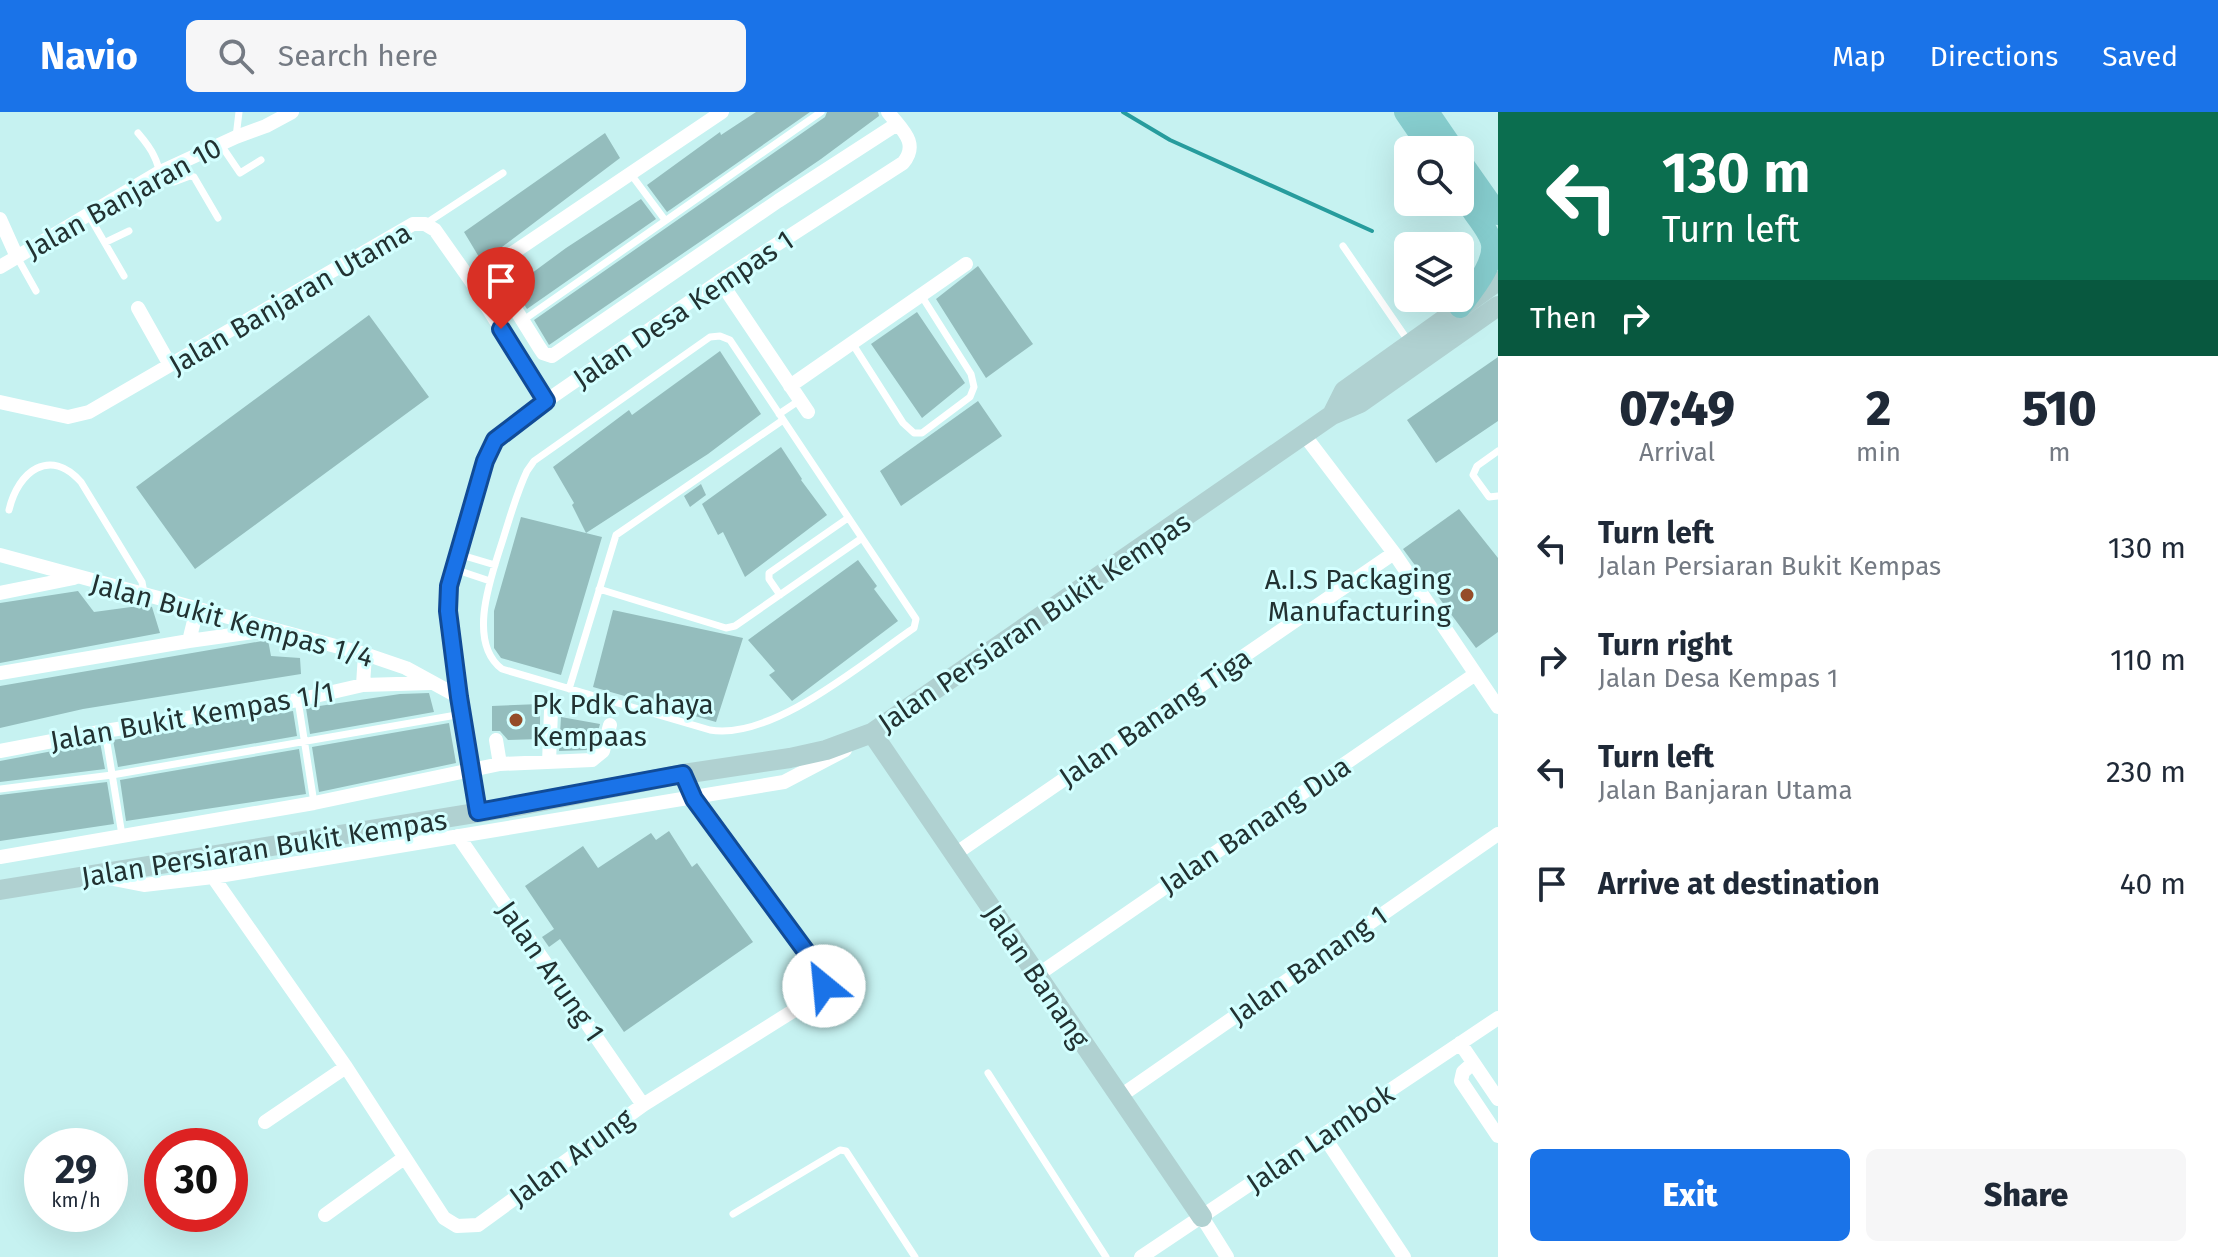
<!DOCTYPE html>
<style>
:root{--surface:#fff;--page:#f6f6f7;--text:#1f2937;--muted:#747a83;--accent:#1a73e8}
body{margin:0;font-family:"Fira Sans",sans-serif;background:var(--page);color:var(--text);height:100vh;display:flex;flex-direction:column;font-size:30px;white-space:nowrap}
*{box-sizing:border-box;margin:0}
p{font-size:26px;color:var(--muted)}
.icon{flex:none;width:44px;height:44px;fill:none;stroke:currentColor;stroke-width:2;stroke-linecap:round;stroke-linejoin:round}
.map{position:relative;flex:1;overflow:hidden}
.side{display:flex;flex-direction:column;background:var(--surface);width:720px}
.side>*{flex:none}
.hud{background:#0b6e4f;color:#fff;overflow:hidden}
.tools{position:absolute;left:1394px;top:24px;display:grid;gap:16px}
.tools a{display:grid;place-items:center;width:80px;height:80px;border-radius:12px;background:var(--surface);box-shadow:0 8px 32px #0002;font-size:40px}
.speed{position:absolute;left:24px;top:1016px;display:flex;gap:16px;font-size:40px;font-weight:700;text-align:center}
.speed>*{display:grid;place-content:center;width:104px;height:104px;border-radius:50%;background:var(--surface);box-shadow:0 8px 32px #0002;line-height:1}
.speed small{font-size:20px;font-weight:400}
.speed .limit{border:12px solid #d22;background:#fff;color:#111}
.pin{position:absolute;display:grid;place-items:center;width:68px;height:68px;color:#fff;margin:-82px -34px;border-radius:50% 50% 50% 0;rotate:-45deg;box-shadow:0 0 8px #0007}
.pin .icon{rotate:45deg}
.me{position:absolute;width:88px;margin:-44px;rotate:332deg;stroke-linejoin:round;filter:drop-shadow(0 0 6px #0008)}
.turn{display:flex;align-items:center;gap:28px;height:168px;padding:0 32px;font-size:36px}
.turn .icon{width:104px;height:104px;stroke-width:2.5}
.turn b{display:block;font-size:56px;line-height:68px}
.then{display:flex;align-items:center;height:76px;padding:0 32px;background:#0003;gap:16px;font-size:30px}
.eta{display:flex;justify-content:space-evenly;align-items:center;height:136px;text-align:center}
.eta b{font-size:48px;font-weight:800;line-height:56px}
.button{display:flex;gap:16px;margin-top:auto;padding:16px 32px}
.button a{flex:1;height:92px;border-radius:12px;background:var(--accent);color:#fff;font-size:32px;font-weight:800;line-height:92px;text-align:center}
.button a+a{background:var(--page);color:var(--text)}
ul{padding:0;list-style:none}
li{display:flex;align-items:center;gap:24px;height:112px;padding:0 32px}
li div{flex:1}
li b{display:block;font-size:30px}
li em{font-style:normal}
header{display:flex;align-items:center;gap:48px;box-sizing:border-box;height:112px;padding:0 40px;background:var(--accent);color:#fff}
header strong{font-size:38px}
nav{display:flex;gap:44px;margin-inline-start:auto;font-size:28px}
.search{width:560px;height:72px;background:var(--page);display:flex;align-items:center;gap:20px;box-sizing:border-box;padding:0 28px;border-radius:12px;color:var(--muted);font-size:30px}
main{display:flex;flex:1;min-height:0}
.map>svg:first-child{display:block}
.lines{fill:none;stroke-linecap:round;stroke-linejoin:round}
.stream{stroke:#279c9d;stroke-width:4}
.building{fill:#94bdbd}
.lane{stroke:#fff;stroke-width:7}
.street{stroke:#fff;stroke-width:14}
.secondary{stroke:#b0d1d1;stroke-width:20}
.primary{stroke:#86cdce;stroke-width:22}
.route-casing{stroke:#114b97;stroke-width:20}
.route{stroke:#1a73e8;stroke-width:14}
.poi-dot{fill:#954d29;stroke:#d3ffff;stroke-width:3}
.labels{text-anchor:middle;stroke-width:6;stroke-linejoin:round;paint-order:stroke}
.street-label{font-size:28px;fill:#223232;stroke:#d3ffff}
.poi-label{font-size:28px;fill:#223232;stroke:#d3ffff;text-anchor:end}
</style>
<header>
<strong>Navio</strong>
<div class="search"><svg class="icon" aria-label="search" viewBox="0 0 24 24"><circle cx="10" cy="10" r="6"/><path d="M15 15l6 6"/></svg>Search here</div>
<nav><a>Map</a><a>Directions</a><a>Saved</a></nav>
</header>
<main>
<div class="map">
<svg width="1498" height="1145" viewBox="0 0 1498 1145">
<rect width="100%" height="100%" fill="#c6f2f1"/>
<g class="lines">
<path class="stream" d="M1123,0L1170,28L1372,119"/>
</g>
<path class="building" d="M756,0H810L667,100L647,73L720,20L721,23Z
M827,0H878L879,4L821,47L549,233L534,208L825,5Z
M605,21L620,46L482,150L464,120Z
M641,87L656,107L527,197L513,175L566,136Z
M978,154L1033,232L986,266L936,187Z
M917,200L965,271L922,306L871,232Z
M369,203L429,285L195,457L136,375Z
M720,239L761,302L708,342L586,421L572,393L574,391L553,355L629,298L632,303Z
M1498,245V309L1436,351L1407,308Z
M978,289L1002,324L901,394L880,359Z
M781,335L802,367L801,368L827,403L745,465L723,420L718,423L702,392Z
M701,372L706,383L690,395L684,384Z
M1459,397L1498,446V520L1476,536L1403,437Z
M521,405L602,425L561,563L501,546L494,536V499Z
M858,448L877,474L874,477L898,509L792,589L769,563L775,559L748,528Z
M78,479L94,500L146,493L152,495L160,521L0,551V491Z
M613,498L743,526L716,610L593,575Z
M268,528L271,544L300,546L301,562L83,597L0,616V574Z
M429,581L434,600L310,622L306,596L400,582Z
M540,592V627L508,628L500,619H492V594Z
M293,599L297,624L118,655L113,628Z
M561,605L600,612L594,633L588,638L559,639Z
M449,611L456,651L319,680L312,635Z
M100,630L105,657L0,670V649Z
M299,637L306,682L126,709L120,668Z
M107,670L114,712L0,729V683Z
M669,719L692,755L697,751L753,830L624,920L560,827L549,835L542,825L554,817L525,774L583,734L598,756L651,721L656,728Z"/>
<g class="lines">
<path class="lane" d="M138,21C144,28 150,35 154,44C159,53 158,60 165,69L174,70L190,64L194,65L218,106
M236,25L239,0
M221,33L240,61L261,48
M630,61L665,108
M88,102L124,164
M425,112L503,61
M106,130L129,119
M1343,134L1409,230
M17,145L36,179
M522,209L821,0
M720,224L730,228L916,507L914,516C864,550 772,629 710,618L502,557C465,529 493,460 504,424C511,402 517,380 527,359L534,349L710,225Z
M852,231L903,311L914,321H922L970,285L974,275L971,262L921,183
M779,302L800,288
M1498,339L1477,354L1473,363L1489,385L1498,384
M9,398C18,359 50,335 81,370L142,470L144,481
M458,442L495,453
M454,457L490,469
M599,477L726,516L735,514L862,426
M780,483L769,467V461L848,406
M569,577L616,423L783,308
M298,588L314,691
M105,619L122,723
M0,677L112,663L462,602
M988,961L1106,1145
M733,1102L840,1038L846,1039L915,1145"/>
<path class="street" d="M0,107L17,145
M0,155L158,61L236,25L266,14L292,0
M491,158L539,235L543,241L552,244L778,89L897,12
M471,169L722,0
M720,169L808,300
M138,196L170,253
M790,274L966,152
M0,290L68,305L89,300L413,112H425L435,118L471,169L546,289
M1305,324L1394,441L1498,595
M0,443L365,542L406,556L459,585
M0,481L74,466
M189,529L197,497
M0,561L189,529L268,518
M363,573L365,542
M0,639L105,619L298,588L363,573L431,571
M549,650L551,599
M500,652L592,648L603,639L610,613
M478,700L459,585L448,499L449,474L485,349L495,328L546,289L720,169L903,51C920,31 901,17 888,0
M458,724L643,993
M955,742L1394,441
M0,745L314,691L500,652L496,628
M103,765L144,773L213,765L784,670L845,638
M213,765L346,955L444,1106L457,1114L478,1113L643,993L817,884L824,874V864L694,687L683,662
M1036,864L1474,563
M1460,931L1498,987
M1473,951L1463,960L1461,969L1498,1024
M1119,985L1498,722
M265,1010L346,955
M1323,1023L1404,1145
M325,1103L404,1046
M1202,1105L1227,1145
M1141,1145L1498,906"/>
<path class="secondary" d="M1332,303L1344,279L1498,169
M872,621L1202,1105
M0,778L513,695L683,662L790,646L826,638L872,621L1332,303L1360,291L1498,194"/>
<path class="primary" d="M1405,0L1431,38
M1428,0L1454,38
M1460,48L1498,102
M1460,195C1472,179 1498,149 1491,128C1487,117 1477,106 1471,96"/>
</g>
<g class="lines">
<defs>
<path id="route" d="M501,217L546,289L495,328L485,349L449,474L448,499L459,585L478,700L683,662L694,687L824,864V874"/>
</defs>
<use href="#route" class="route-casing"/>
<use href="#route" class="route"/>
</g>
<g class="poi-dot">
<circle cx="1467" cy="483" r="8"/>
<circle cx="516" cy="608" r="8"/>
</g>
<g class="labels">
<g class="street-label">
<text transform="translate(123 86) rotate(-29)" y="10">Jalan Banjaran 10</text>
<text transform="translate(290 186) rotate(-30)" y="10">Jalan Banjaran Utama</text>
<text transform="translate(683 197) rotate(-34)" y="10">Jalan Desa Kempas 1</text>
<text transform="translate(232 508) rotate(15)" y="10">Jalan Bukit Kempas 1/4</text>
<text transform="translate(1034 510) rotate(-34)" y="10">Jalan Persiaran Bukit Kempas</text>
<text transform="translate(192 604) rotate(-10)" y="10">Jalan Bukit Kempas 1/1</text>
<text transform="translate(1155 605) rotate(-34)" y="10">Jalan Banang Tiga</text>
<text transform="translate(1255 713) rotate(-34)" y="10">Jalan Banang Dua</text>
<text transform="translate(264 736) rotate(-9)" y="10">Jalan Persiaran Bukit Kempas</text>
<text transform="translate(1308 853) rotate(-35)" y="10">Jalan Banang 1</text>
<text transform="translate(551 859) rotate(55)" y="10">Jalan Arung 1</text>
<text transform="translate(1037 864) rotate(56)" y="10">Jalan Banang</text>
<text transform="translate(1320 1026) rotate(-34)" y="10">Jalan Lambok</text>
<text transform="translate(571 1045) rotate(-36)" y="10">Jalan Arung</text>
</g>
<g class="poi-label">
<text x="1451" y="477">A.I.S Packaging<tspan x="1451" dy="32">Manufacturing</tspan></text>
<text x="532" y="602" text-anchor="start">Pk Pdk Cahaya<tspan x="532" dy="32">Kempaas</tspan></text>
</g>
</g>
</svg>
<div class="tools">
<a><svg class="icon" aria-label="search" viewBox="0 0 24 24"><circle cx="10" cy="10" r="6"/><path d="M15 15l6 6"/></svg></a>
<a><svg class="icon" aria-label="layers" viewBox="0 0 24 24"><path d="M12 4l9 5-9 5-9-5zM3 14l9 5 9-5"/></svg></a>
</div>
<div class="speed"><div>29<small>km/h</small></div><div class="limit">30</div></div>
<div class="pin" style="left:501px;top:217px;background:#d93025"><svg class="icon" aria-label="arrive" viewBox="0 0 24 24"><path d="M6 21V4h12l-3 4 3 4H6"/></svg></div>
<svg class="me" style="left:824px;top:874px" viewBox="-20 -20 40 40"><circle r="19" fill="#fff"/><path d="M0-13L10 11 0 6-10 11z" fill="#1a73e8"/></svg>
</div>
<section class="side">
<div class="hud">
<div class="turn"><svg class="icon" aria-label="left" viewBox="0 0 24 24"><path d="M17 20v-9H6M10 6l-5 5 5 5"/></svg><div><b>130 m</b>Turn left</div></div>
<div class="then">Then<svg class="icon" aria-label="right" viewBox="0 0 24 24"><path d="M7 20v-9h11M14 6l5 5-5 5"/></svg></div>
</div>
<div class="eta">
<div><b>07:49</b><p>Arrival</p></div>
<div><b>2</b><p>min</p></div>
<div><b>510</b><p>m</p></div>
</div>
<ul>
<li><svg class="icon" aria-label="left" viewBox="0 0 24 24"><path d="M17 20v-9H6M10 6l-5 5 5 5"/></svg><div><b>Turn left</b><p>Jalan Persiaran Bukit Kempas</p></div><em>130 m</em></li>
<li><svg class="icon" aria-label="right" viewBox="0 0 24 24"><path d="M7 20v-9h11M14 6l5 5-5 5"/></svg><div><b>Turn right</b><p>Jalan Desa Kempas 1</p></div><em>110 m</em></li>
<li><svg class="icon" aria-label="left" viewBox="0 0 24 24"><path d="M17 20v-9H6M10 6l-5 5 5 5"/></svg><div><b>Turn left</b><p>Jalan Banjaran Utama</p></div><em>230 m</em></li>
<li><svg class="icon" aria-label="arrive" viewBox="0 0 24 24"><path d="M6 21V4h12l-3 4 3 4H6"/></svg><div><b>Arrive at destination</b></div><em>40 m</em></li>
</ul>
<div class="button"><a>Exit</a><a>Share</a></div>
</section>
</main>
